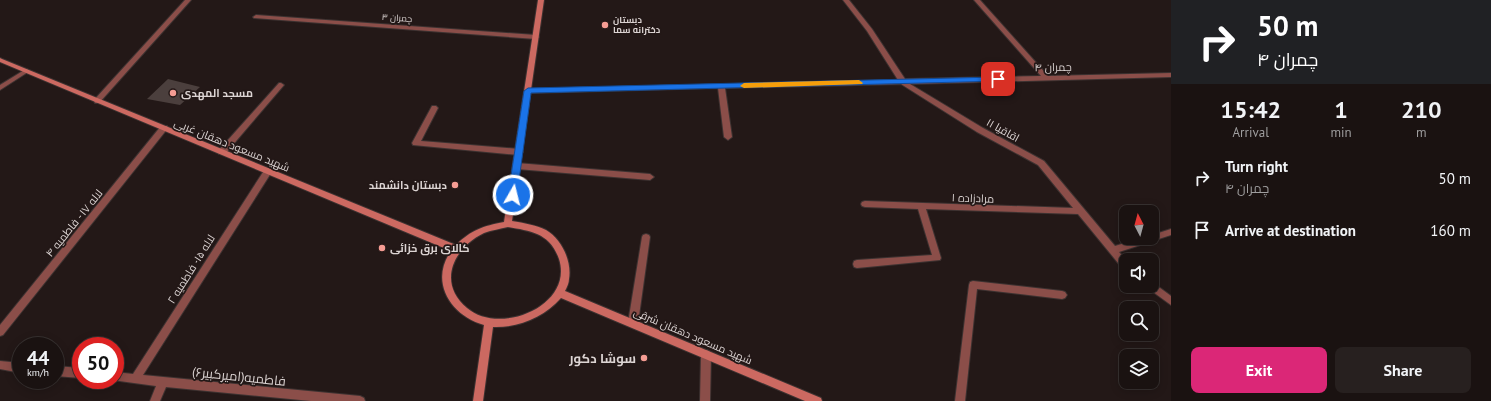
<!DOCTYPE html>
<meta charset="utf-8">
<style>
:root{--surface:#1a1211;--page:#27201f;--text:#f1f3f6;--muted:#9f9e9f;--line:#383231;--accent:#db2777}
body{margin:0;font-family:"PT Sans",Cairo,sans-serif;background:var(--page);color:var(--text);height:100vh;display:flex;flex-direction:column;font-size:15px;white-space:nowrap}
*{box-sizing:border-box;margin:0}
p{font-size:13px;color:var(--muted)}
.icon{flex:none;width:22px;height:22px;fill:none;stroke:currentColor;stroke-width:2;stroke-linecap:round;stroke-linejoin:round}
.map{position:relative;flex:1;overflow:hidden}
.details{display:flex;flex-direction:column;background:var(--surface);width:320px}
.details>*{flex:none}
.top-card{background:#202124;color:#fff;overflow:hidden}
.needle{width:26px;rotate:354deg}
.fabs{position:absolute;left:1119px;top:205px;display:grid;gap:8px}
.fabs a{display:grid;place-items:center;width:40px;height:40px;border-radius:8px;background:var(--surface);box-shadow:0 2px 10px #0003,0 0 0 1px var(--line);font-size:20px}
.speed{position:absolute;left:12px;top:337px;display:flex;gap:8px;font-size:20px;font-weight:700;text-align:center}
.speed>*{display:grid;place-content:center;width:52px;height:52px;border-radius:50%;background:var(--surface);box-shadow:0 2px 10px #0003,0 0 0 1px var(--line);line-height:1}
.speed small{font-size:10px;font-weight:400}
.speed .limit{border:6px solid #d22;background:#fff;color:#111}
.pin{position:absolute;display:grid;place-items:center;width:34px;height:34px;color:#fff;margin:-17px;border-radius:8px;box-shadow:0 2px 6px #0006}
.me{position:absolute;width:44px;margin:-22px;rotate:8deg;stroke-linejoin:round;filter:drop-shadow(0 0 3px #0008)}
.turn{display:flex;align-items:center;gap:14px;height:84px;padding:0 20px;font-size:18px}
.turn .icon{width:52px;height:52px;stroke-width:2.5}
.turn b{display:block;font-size:28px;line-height:34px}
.eta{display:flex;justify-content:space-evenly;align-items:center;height:68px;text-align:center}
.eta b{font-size:24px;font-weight:800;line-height:28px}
.primary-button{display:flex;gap:8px;margin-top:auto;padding:8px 20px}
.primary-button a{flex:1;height:46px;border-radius:8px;background:var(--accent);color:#fff;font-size:16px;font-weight:800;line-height:46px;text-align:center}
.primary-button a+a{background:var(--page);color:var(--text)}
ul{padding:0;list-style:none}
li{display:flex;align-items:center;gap:12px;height:52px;padding:0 20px}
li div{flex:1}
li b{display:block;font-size:15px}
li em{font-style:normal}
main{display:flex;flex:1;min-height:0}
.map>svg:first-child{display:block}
.building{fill:#4b3f3d}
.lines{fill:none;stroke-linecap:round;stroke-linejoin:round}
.street-casing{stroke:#3d3231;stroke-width:2}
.secondary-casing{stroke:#3d3231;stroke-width:2}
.street{fill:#8b4e49;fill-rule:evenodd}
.secondary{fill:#cc6961;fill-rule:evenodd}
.route{fill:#1a73e8;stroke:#114b97}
.slow{fill:#f59e0b}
.poi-dot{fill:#f59c93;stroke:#231817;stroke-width:1.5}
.labels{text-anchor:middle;stroke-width:3.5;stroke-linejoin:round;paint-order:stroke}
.far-street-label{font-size:9px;fill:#dcd4d3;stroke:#231817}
.far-poi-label{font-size:9px;font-weight:bold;fill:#dcd4d3;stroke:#231817;text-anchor:start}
.street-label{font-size:11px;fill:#dcd4d3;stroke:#231817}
.poi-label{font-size:11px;font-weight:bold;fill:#dcd4d3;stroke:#231817;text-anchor:start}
.near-poi-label{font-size:13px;font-weight:bold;fill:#dcd4d3;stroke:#231817;text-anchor:end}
.near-street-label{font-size:13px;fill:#dcd4d3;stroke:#231817}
</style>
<main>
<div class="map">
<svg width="1171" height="401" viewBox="0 0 1171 401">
<rect width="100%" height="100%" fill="#231817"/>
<path class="building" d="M168,79L200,87L180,105L147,99Z"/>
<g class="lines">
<defs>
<path id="street" d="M185,0H191L99,103H95L94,101L95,99Z
M843,0H849L872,29L905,79L1041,76L974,0H980L1048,76L1171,73V77L910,84L983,128L1044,161L1115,246L1141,238H1152V235L1171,229V235L1119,252L1126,260V270L1123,269L1078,214L926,209L941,258L940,260L857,268L854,267L853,264L854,261L857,260L932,255L918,209L865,207L862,206L861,204L862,202L865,201L1073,208L1038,165L977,132L901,84L725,88L732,137L728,140L724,137L718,88L528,93L525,91L528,89L898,80L867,31Z
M256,15L536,35L539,37L536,39L254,18L253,17Z
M26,69L28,70V72L0,90V85Z
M279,83H281L284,85L225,154H219L218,152L219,150Z
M432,106H436L438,108L421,141L519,149L523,152L519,155L413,145L412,143Z
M161,126H167L168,128L3,335L0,336V325Z
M517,163L650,174L654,177L650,180L517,169L513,166Z
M268,168L271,169L272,171L271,173L143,375L360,396L364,398L365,401H311L166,387L160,401H150L156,386L112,380H115V372L133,374L265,169Z
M646,234L649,235L650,237L638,323L636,326L633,327L630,326L628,323L642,237L643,235Z
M973,281L1062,291L1065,292L1067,295L1065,298L1062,299L977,289L965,401H955L969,285L970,282Z
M1152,282L1171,296V305L1149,289L1148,286H1152Z
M706,350L709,351L711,354L710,401H700L701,354L703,351Z
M0,361L21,363V373L0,369Z
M55,366L81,368V378L55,376Z"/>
<path id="secondary" d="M538,0H544L512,221C524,223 536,225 546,230C562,239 572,262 569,279C569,283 567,287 565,291L821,398L822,401H805L561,298C544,317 519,328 493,327L483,401H473L484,325C451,316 429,282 451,251L0,62V58L2,59L456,245C471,230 483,226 504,222ZM508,227C531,231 550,233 559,259C574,306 499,336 467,308C437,283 453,248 484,233C492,230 500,229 508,227Z"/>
</defs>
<use href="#street" class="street-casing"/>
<use href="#secondary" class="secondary-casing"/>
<use href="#street" class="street"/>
<use href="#secondary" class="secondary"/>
</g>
<path class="route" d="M998,77L1001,78V81L531,93L517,195L513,198L508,195L524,91L528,88Z"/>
<path class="slow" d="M859,80L863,83L862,84L744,88L740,86L744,83Z"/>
<g class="poi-dot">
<circle cx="605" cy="25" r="4"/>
<circle cx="173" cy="93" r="4"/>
<circle cx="455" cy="185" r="4"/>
<circle cx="382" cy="248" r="4"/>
<circle cx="644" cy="358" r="4"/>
</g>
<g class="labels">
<g class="far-street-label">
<text transform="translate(397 18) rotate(4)" y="3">چمران ۳</text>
</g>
<g class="far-poi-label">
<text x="613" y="23">دبستان<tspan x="613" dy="10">دخترانه سما</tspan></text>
</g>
<g class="street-label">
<text transform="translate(1053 67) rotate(-1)" y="4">چمران ۴</text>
<text transform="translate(1003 130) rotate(29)" y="4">اقاقیا ۱۱</text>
<text transform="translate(232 145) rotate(22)" y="4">شهید مسعود دهقان غربی</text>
<text transform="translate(973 198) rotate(2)" y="4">مرادزاده ۱</text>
<text transform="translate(74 223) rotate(-51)" y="4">لاله ۱۷ - فاطمیه ۴</text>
<text transform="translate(191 269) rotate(-58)" y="4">لاله ۱۵- فاطمیه ۲</text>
<text transform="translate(693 336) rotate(23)" y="4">شهید مسعود دهقان شرقی</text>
</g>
<g class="poi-label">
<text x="181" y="97">مسجد المهدی</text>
<text x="447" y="189" text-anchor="end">دبستان دانشمند</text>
<text x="390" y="252">کالای برق خزائی</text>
</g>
<g class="near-poi-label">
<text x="636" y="363">سوشا دکور</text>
</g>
<g class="near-street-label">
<text transform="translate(239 376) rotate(6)" y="5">فاطمیه(امیرکبیر۶)</text>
</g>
</g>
</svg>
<div class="fabs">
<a><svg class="needle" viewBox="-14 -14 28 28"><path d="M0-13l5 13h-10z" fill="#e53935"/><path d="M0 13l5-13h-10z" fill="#9f9e9f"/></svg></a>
<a><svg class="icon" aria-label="sound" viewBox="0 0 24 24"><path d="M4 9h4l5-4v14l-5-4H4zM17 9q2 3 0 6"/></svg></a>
<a><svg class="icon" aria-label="search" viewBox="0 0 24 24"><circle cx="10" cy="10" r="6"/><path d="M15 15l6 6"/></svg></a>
<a><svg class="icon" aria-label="layers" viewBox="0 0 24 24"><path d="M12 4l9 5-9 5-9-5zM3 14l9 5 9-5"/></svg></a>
</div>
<div class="speed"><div>44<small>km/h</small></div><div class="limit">50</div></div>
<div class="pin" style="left:998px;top:79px;background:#d93025"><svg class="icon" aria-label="arrive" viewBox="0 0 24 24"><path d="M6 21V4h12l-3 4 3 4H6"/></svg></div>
<svg class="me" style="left:513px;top:195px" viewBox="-20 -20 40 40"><circle r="17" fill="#1a73e8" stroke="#fff" stroke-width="3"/><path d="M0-11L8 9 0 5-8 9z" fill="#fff"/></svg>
</div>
<section class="details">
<div class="top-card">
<div class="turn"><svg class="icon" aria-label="right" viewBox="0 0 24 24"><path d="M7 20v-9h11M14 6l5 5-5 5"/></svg><div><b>50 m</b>چمران ۴</div></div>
</div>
<div class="eta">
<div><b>15:42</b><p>Arrival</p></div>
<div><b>1</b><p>min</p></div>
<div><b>210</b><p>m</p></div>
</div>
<ul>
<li><svg class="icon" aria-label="right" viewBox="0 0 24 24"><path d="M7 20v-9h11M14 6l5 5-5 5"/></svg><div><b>Turn right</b><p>چمران ۴</p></div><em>50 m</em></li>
<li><svg class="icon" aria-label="arrive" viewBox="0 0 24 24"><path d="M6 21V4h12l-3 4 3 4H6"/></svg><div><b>Arrive at destination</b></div><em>160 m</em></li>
</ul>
<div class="primary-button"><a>Exit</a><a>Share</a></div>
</section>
</main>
